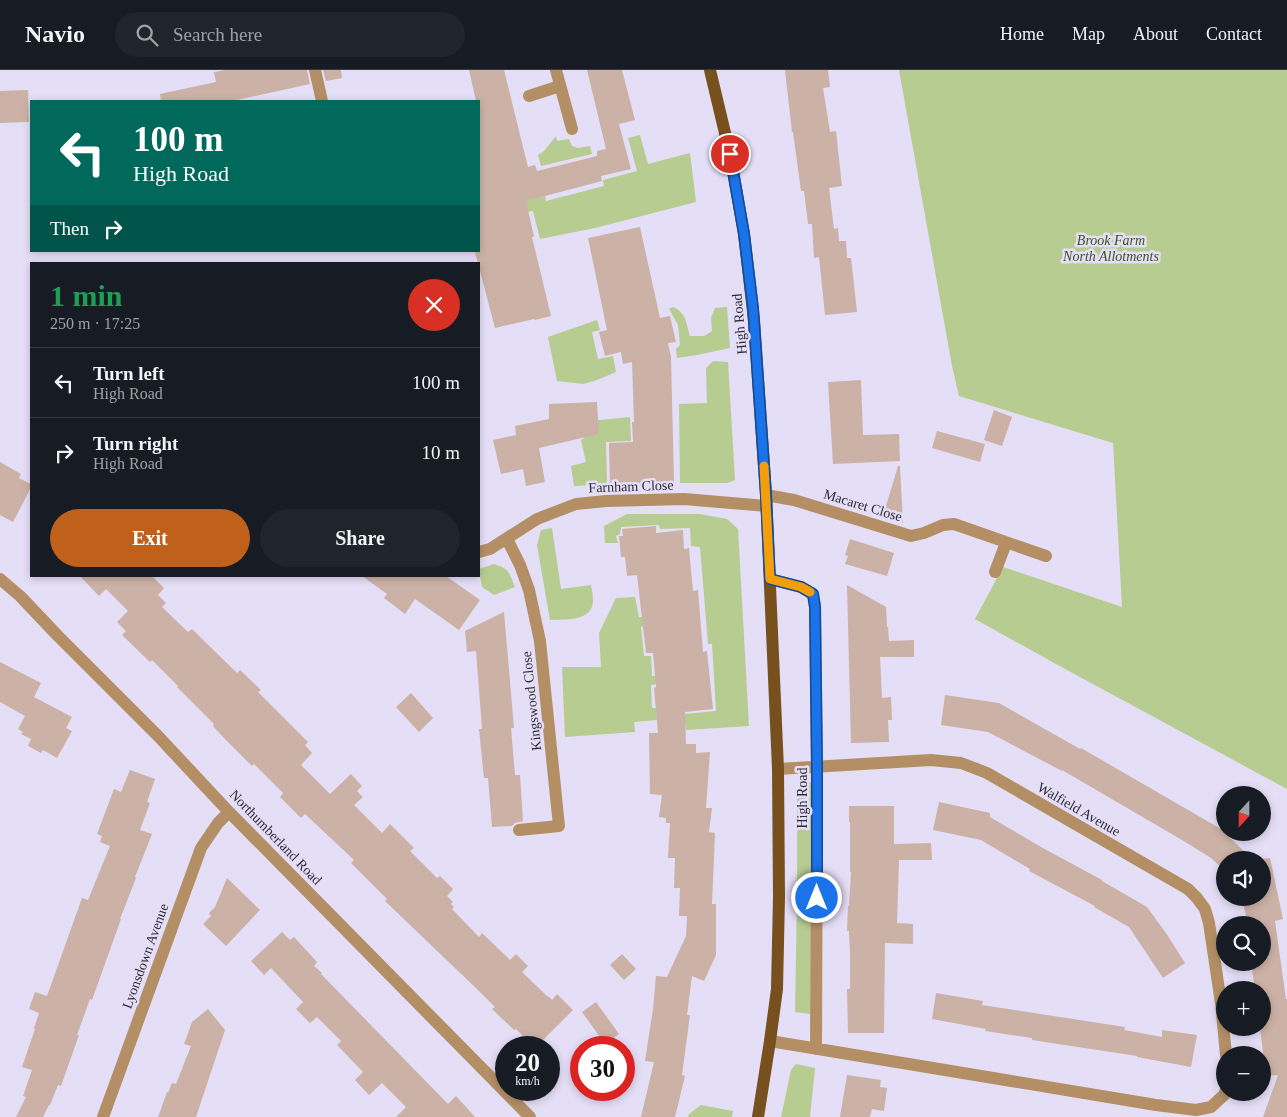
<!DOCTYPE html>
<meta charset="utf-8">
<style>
:root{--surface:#171b24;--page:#20242c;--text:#f1f3f6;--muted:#9ea1a6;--line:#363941;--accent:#c0611b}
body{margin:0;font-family:Georgia,serif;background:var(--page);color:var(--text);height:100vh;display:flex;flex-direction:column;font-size:19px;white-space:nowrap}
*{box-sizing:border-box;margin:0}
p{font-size:16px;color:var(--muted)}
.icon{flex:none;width:28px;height:28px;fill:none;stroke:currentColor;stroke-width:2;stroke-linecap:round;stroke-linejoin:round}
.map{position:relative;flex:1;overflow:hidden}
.sheet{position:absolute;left:30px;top:192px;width:450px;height:315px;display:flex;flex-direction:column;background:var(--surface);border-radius:0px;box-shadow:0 2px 8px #0003}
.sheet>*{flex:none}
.hud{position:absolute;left:30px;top:30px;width:450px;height:152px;border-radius:0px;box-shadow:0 2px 8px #0003;background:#00695c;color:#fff;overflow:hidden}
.needle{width:32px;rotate:201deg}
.fabs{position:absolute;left:1216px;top:716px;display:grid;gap:10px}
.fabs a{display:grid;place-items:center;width:55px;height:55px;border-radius:50%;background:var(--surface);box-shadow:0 2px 8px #0003;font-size:25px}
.speed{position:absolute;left:495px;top:966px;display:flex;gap:10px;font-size:25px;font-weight:700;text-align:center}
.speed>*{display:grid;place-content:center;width:65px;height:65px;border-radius:50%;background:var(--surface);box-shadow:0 2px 8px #0003;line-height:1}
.speed small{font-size:12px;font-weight:400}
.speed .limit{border:8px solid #d22;background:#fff;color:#111}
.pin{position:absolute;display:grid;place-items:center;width:42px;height:42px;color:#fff;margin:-21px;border:2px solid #fff;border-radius:50%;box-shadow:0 1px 5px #0007}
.me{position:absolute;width:55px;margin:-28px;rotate:0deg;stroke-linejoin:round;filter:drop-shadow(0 0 4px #0008)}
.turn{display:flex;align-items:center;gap:18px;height:105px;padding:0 20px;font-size:22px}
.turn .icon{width:65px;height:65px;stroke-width:2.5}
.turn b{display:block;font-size:35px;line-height:42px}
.then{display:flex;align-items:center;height:48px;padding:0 20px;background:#0003;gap:10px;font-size:19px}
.round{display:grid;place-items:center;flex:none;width:52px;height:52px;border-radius:26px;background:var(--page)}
.headline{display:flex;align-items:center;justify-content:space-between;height:85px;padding:0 20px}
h1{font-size:30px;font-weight:700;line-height:38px;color:#1e9e55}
.button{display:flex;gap:10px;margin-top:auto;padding:10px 20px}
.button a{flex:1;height:58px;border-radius:30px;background:var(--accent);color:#fff;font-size:20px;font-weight:700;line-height:58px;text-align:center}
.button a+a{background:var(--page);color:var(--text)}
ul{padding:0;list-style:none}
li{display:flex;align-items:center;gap:15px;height:70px;padding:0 20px;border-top:1px solid var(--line)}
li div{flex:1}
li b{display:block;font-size:19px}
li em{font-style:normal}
header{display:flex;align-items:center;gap:30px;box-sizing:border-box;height:70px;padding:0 25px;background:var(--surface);border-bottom:1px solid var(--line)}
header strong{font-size:24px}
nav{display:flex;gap:28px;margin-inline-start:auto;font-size:18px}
.search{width:350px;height:45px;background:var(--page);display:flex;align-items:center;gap:12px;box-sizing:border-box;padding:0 18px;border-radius:28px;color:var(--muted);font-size:19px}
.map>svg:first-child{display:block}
.green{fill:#b6cc91}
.building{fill:#ccb1a6}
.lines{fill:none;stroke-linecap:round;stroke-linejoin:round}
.minor{stroke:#b48f65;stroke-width:12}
.primary{stroke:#77501e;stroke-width:12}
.route-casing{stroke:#114b97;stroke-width:12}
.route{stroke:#1a73e8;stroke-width:9}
.slow{stroke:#f59e0b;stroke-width:9}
.labels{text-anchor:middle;stroke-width:5;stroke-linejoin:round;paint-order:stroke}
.park-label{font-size:14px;font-style:italic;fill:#41521d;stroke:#e5def7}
.street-label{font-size:14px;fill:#2d2a34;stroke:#e5def7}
</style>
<header>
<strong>Navio</strong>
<div class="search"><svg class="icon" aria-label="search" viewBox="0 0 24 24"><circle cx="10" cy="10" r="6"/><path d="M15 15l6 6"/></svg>Search here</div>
<nav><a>Home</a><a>Map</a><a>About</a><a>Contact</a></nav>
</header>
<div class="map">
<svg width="1287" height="1047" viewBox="0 0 1287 1047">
<rect width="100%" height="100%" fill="#e5def7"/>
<path class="green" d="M899,0H1287V719L1056,594L975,549L1003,497L1122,537L1113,373L959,326L952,296Z
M640,65L648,94L690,83L696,132L595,158L540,169L533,141L513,144L514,133L545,126L546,131L604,116L603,110L637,101L628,68Z
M556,66L557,71L569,69L572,76L578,78L590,76L592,84L541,96L538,85L544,81Z
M673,237C687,243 686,254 690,266H704L712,261L711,248L715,238L727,237L730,278L697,285L677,288L676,279L680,275L678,255L669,239Z
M597,250L600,260L592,262L598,289L613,286L616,302L597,310L583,314L557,311L548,267Z
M713,291L728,292L735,410L727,413H680L679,334L707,333L706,298Z
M630,347L631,371L606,372L607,414L574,416L571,396L586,392L581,370L584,368L580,352Z
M627,444H700L727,449L738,459L749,656L686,660L684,644L716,641L712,574H708L700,477L691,476L690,458L660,459L659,455L621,457L620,464L616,466L618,473H605L604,456Z
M552,458L561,519L591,515C592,520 593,526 593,531C592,552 565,549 550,550L537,475L541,460Z
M494,494C510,499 509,503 515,517L494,525L482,517L479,499Z
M635,527L639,547H644L645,556L641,557L644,586H651L652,606H656L657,614L651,615L652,638H656L657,650L634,652L635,662L565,667L562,597H601L599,563L616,528Z
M811,712L810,944L795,942L797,829V720L803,714Z
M796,994L815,998L810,1047H781L791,1000Z
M701,1035L733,1041L732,1047H688L689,1044Z"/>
<path class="building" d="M225,0H307L310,14L232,31H161L160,24L216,12L214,2Z
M323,0H341L342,8L326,11Z
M469,0H504L528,97L535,95L537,101L597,86V81L606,79L587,0H622L635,50L619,54L631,99L601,106L602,111L526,131L534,167H532L551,246L535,250L534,249L495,258L475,182L479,181V31H476Z
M785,0H828L830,17L823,18L830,62L836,61L842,116L829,118L834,159L838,158L839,171H846L847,188H851L857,242L825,245L819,187L814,188L812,154H808L804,121H801L793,62H792Z
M28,20L29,52L0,53V21Z
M640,157L660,248L670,246L676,272L668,273L671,287L674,412L610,414L609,373L633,372L632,352H634L632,292L623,294L621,282L605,286L599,262L607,260L588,168Z
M861,310L863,365L899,364L900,391L833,394L828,312Z
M597,332L599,364L539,378L545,412L526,416L523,399L501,404L493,370L516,365L515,356L549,349V334Z
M994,340L1012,347L1002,376L984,370Z
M937,361L985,374L980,392L932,378Z
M0,392L21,404L19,408L31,414V417L23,433L13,452L0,445Z
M898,396H900L903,453L883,446Z
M656,456V463L683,460L684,479L689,478L693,521L698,520L703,582L707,581L713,639L685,642L686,674H696V683L710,682L706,738H712L709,762L715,763L712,834H716V885L704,911L692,906L687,945H690L682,1005L685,1006L675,1047H641L654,992L645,991L653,939L656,906L667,907L686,866L687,846H679L680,818H674L675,788H668L670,753H666V748L659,747L662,725L650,724L649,663H658L654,618L656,617L653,583H646L637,505L627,506L625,487H621L619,466H623L622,459Z
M850,469L894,483L887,506L845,494L848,486L845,485Z
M80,506H152L164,518L158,525L166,533L162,537L188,562L192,559L237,603L240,600L261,620L258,622L308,672L305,675L312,683L301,695L330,724L351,704L362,716L357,721L363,727L354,735L382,763L390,754L414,778L410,781L437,808L440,806L453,819L447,826L453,832L451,834L454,837L452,839L479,867L482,863L510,890L516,884L528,896L522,902L548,927V926L552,930L557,924L573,940L535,978L516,959L514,960L492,939L495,937L480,922L385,831L387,829L351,793L354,790L305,744L301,748L280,727L283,723L254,694L252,696L224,668L213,656L214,654L177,617L178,616L152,590L150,592L122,565L126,561L117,552L128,541L106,519L99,526Z
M362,506H446L480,530L459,560L415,529L405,544L384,528L387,524Z
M847,515L886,537L887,557H888L889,571L914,570V587H880L882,628L891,627L892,650H888L889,672L851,673Z
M504,542L514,658H511L515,705H520L523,751L515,753L512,756L492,757L488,708H484L479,659H482L476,581L467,582L465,561Z
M0,592L41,613L34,627L72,647L66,658L72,661L57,688L43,680L41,683L28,676L31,669L21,664L23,662L18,659L25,646L0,632Z
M411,623L433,648L419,662L396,637Z
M945,625L999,633L1080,679L1081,678L1221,759L1253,790H1225V801L1211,788L1182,770L1062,700V701L988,662L941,655Z
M130,700L155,709L147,732L150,733L140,760L152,764L135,807L136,808L120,849H121L92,930L90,929L77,965H79L61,1016L58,1015L50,1035H49L43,1047H16L26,1027L23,1026L32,1000L22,997L35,959L34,958L39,943L29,939L35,922L47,926L82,828L88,830L110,776L100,772L102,766L97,764L114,719L121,722Z
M939,732L990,743V747L1041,777L1102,810V811L1147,837L1168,866L1185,893L1163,908L1129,857L1094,837L1095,836L1029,801L1030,799L981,770L933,760Z
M849,736H894V774L931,773L932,790H899L897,853L913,854V874L885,873L884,963H848L847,919H850V883L849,861H847L848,836H849L851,802H850V752H849Z
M1270,788L1283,849L1275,851L1286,929H1287V1047H1263L1278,1005L1266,1006L1260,958H1262V920H1255L1251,892H1262V855H1248L1242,828H1262V789Z
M227,808L260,840L226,876L203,854L211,846L209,843L215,837Z
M282,862L290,870L294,867L317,892L314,896L322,903L321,904L448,1034L456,1026L475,1047H396L406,1037L382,1013L369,1025L355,1010L363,1002L337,975L341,971L317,947L310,953L296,939L303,932L271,898L264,905L251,891Z
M622,884L636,899L624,910L610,895Z
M936,923L983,931L982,935L1125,957L1124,960L1162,967V960L1197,965L1191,997L1137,987V986L1032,970V968L985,961L986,959L932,949Z
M596,932L619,964L605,974L582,942Z
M208,939L225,960L196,1047H158L167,1022L168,1023L172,1013L176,1014L185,991L191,976L184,974L192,952Z
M847,1005L881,1010L880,1017L887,1018L884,1041L872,1039L870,1047H840Z"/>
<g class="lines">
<path class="minor" d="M315,0L322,31
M556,0L572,59
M529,26L560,16
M766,425L794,430L911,466L924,463L943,455L954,454L1046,486
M507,469L520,495L529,520L540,571L559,756L519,760
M479,482L490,479L537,449L576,434L606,431L684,429L766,436
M995,502L1006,473
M0,509L20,526L58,566L158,666L229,742L530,1047
M770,509L801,517L813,524L815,537L817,697L816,979
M778,699L931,690L961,693L987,703L1188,819L1197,828L1205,839L1209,853L1221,933L1226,985
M770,971L1156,1035L1196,1040L1211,1037L1225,1024V1022
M103,1047L201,778L218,753L229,742"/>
<path class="primary" d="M710,0L730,84L744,164L754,250L766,425L778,699L779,827L777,919L770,971L758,1047"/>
</g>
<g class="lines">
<defs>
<path id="route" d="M730,84L744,164L753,238L766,425L770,509L801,517L813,524L815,537L817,697V828"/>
</defs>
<use href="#route" class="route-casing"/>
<use href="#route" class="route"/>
<path class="slow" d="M764,396L770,509L801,517L810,522"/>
</g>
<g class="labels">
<g class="park-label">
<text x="1111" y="175">Brook Farm<tspan x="1111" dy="16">North Allotments</tspan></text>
</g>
<g class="street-label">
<text transform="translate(739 254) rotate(-95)" y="5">High Road</text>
<text transform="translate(631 416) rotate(-2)" y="5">Farnham Close</text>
<text transform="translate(863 435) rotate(17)" y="5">Macaret Close</text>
<text transform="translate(531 631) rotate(-96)" y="5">Kingswood Close</text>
<text transform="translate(802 728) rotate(-90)" y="5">High Road</text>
<text transform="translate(1079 739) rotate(30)" y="5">Walfield Avenue</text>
<text transform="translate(276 767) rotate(46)" y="5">Northumberland Road</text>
<text transform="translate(145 886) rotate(-70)" y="5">Lyonsdown Avenue</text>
</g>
</g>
</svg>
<div class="fabs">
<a><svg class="needle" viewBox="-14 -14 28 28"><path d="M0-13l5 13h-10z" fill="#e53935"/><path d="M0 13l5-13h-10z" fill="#9ea1a6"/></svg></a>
<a><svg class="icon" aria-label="sound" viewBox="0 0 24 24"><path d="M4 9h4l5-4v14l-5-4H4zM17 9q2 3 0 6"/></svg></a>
<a><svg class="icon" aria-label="search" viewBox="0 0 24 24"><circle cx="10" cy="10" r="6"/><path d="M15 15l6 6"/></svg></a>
<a>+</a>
<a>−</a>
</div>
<div class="speed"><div>20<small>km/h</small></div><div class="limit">30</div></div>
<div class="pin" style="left:730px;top:84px;background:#d93025"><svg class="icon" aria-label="arrive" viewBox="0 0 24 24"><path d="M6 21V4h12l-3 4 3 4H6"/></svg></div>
<svg class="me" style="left:817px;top:828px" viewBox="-20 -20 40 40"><circle r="17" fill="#1a73e8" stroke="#fff" stroke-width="3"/><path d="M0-11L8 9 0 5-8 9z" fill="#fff"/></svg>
<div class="hud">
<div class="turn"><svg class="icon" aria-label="left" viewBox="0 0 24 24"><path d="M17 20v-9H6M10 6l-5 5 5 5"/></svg><div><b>100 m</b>High Road</div></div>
<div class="then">Then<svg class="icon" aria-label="right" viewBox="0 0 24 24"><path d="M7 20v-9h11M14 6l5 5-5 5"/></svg></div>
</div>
<section class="sheet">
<div class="headline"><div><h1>1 min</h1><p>250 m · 17:25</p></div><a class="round" style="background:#d93025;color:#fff"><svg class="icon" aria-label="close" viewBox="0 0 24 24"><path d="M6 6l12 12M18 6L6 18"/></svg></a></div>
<ul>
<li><svg class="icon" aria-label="left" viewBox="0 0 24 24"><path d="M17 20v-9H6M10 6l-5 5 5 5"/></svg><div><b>Turn left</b><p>High Road</p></div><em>100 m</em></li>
<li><svg class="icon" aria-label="right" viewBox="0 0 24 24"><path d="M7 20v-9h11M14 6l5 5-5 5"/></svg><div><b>Turn right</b><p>High Road</p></div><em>10 m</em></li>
</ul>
<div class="button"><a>Exit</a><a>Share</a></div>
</section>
</div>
